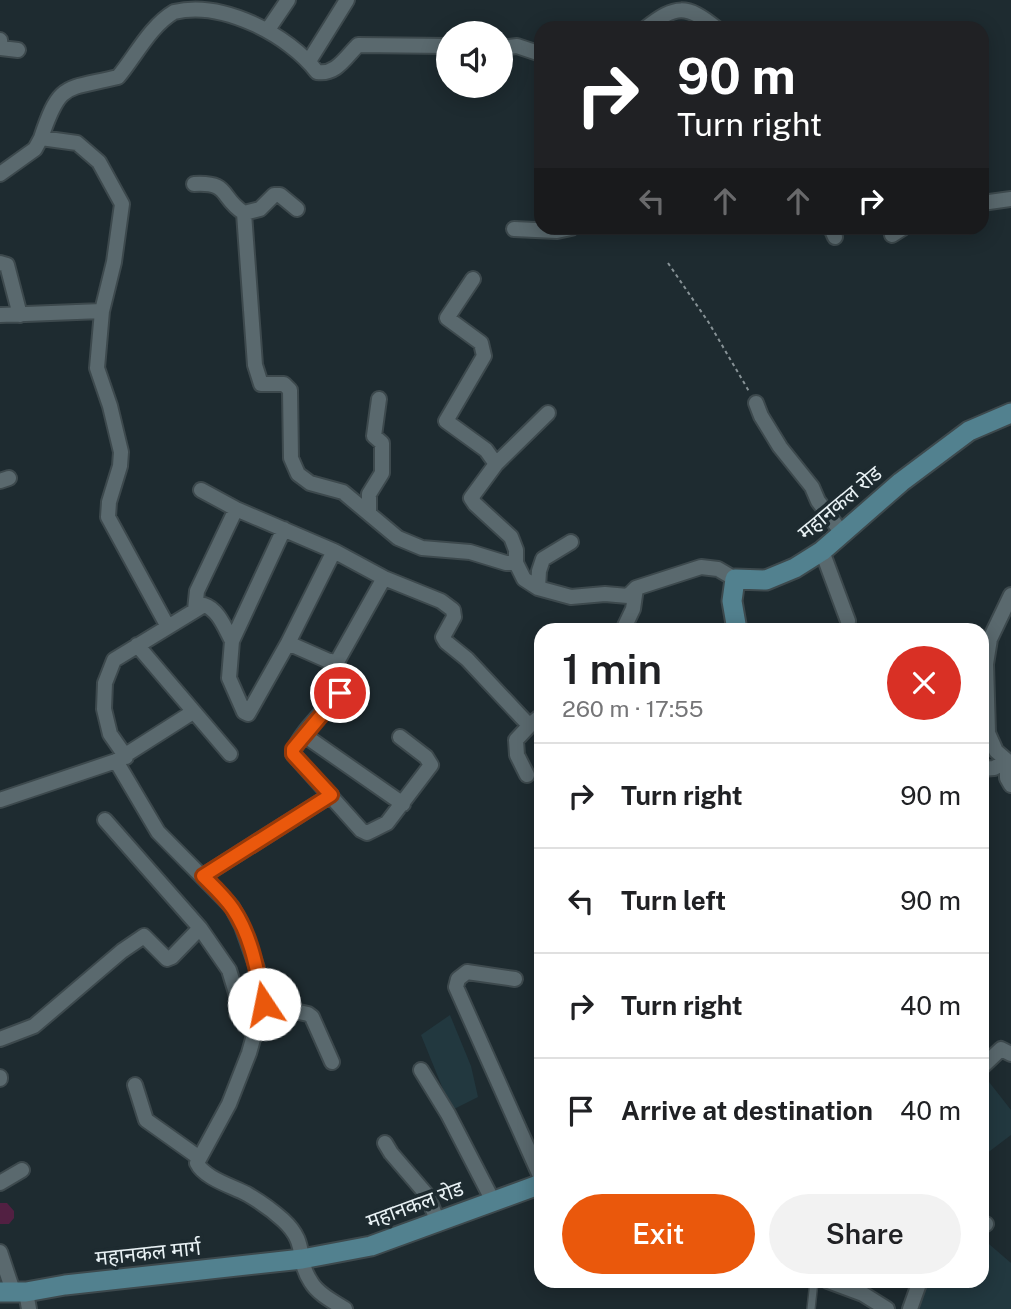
<!DOCTYPE html>
<meta charset="utf-8">
<style>
:root{--surface:#fff;--page:#f2f2f2;--text:#202124;--muted:#757577;--line:#e0e0e0;--accent:#ea580c}
body{margin:0;font-family:"Public Sans","Noto Sans Devanagari",sans-serif;background:var(--page);color:var(--text);height:100vh;display:flex;flex-direction:column;font-size:26px;white-space:nowrap}
*{box-sizing:border-box;margin:0}
p{font-size:23px;color:var(--muted)}
.icon{flex:none;width:38px;height:38px;fill:none;stroke:currentColor;stroke-width:2;stroke-linecap:round;stroke-linejoin:round}
.map{position:relative;flex:1;overflow:hidden}
.details{position:absolute;left:534px;top:623px;width:455px;height:665px;display:flex;flex-direction:column;background:var(--surface);border-radius:21px;box-shadow:0 4px 18px #0003}
.details>*{flex:none}
.top-card{position:absolute;left:534px;top:21px;width:455px;height:214px;border-radius:21px;box-shadow:0 4px 18px #0003;background:#202124;color:#fff;overflow:hidden}
.buttons{position:absolute;left:436px;top:21px;display:grid;gap:14px}
.buttons a{display:grid;place-items:center;width:77px;height:77px;border-radius:50%;background:var(--surface);box-shadow:0 4px 18px #0003;font-size:35px}
.pin{position:absolute;display:grid;place-items:center;width:60px;height:60px;color:#fff;margin:-30px;border:4px solid #fff;border-radius:50%;box-shadow:0 2px 7px #0007}
.me{position:absolute;width:77px;margin:-38px;rotate:349deg;stroke-linejoin:round;filter:drop-shadow(0 0 5px #0008)}
.turn{display:flex;align-items:center;gap:24px;height:147px;padding:0 28px;font-size:32px}
.turn .icon{width:91px;height:91px;stroke-width:2.5}
.turn b{display:block;font-size:49px;line-height:60px}
.lanes{display:flex;align-items:center;height:66px;padding:0 28px;background:#0003;justify-content:center;gap:35px;direction:ltr}
.lanes .off{opacity:.35}
.round{display:grid;place-items:center;flex:none;width:74px;height:74px;border-radius:37px;background:var(--page)}
.head{display:flex;align-items:center;justify-content:space-between;height:119px;padding:0 28px}
h1{font-size:42px;font-weight:600;line-height:52px}
.button{display:flex;gap:14px;margin-top:auto;padding:14px 28px}
.button a{flex:1;height:80px;border-radius:42px;background:var(--accent);color:#fff;font-size:28px;font-weight:600;line-height:80px;text-align:center}
.button a+a{background:var(--page);color:var(--text)}
ul{padding:0;list-style:none}
li{display:flex;align-items:center;gap:21px;height:105px;padding:0 28px;border-top:2px solid var(--line)}
li div{flex:1}
li b{display:block;font-size:26px}
li em{font-style:normal}
.map>svg:first-child{display:block}
.built{fill:#22383f}
.green{fill:#522042}
.lines{fill:none;stroke-linecap:round;stroke-linejoin:round}
.lane-casing{stroke:#3d494d;stroke-width:10}
.street-casing{stroke:#3d494d;stroke-width:18}
.secondary-casing{stroke:#3d494d;stroke-width:23}
.path{stroke:#879296;stroke-width:2;stroke-dasharray:3.5 3.5;stroke-linecap:butt}
.lane{stroke:#5a696e;stroke-width:7}
.street{stroke:#5a696e;stroke-width:14}
.secondary{stroke:#52818f;stroke-width:19}
.route-casing{stroke:#983908;stroke-width:18}
.route{stroke:#ea580c;stroke-width:12}
.labels{text-anchor:middle;stroke-width:7;stroke-linejoin:round;paint-order:stroke}
.street-label{font-size:21px;fill:#e8f1f4;stroke:#1e2b30}
</style>
<div class="map">
<svg width="1011" height="1309" viewBox="0 0 1011 1309">
<rect width="100%" height="100%" fill="#1e2b30"/>
<path class="built" d="M450,1015L471,1066L478,1097L454,1109L445,1094L421,1035Z
M982,1073L1011,1110V1135L982,1157Z
M982,1238L1011,1263V1309H917L926,1281H982Z"/>
<path class="green" d="M0,1203H7L14,1211V1218L9,1224H0Z"/>
<g class="lines">
<defs>
<path id="lane" d="M811,1309L814,1281"/>
<path id="street" d="M269,28L288,0
M646,28C675,5 687,4 716,28
M0,40L1,48L18,50
M500,48L517,46L541,54
M309,61L347,0
M41,138C60,81 65,90 118,77C135,57 150,26 174,12C222,0 289,35 317,72C336,75 345,58 358,45L448,46
M0,174L35,149L41,138L77,143L99,162L122,204L114,262L102,311L97,368L110,406L121,452L120,466L109,502L108,517L168,627
M194,184C231,182 219,197 244,213
M982,203L1011,199
M297,209L280,195H274L260,209L244,213L255,365L261,384H284L290,390L291,458L298,474L310,483L343,492L398,538L422,548L470,552L506,563H516
M831,228L835,237
M514,229L557,231L571,228
M892,235L903,228
M0,263L7,265L20,315
M473,279L447,318L481,343L484,356L446,421L486,450L496,464L471,498L475,504L511,537L516,550V563L524,579L538,588L571,597L605,594L628,596L636,588L701,567L718,569L735,579
M0,315L102,311
M756,403L761,416L780,447L812,487L818,501L842,533
M496,464L548,413
M0,481L9,478
M201,490L236,509L334,551L384,578L441,601L453,610L454,617L443,637L446,642L467,659L526,722L531,724L541,716
M369,513V494L382,473V443L374,436L379,399
M284,529L232,641L229,678L244,712L248,714L288,643L334,551
M822,551L848,621
M538,588L539,571L543,559L571,542
M1011,595L990,639L986,664L988,733L996,751L1011,764
M195,610L197,591L236,509
M623,630L633,609L636,588
M288,643L331,662L338,660L384,578
M137,645L230,754
M340,693C327,707 296,737 293,754L361,830L367,833L387,823L431,765L426,757L400,737
M304,735L403,804
M126,757L110,734L104,709L105,683L114,660L204,605C218,609 225,628 232,641
M116,761L158,832L232,907L242,926L257,968L263,1004L249,1053L229,1104L197,1163C204,1178 232,1186 247,1194C259,1201 272,1210 283,1220C309,1244 295,1258 311,1282C318,1294 334,1302 345,1309
M982,769L994,768L1007,761V778L1011,785
M527,775L517,755L516,740L531,724
M0,800L116,761L193,712
M105,820L200,928L229,970L237,996V1014
M203,876L331,795
M515,979L467,972L458,979L456,987L541,1178
M263,1004L308,1014L312,1017L332,1062
M0,1039L34,1026L122,951L144,936L167,959L172,957L200,928
M982,1067L1001,1049L1011,1054
M421,1070L448,1114L493,1201
M0,1077V1079
M135,1085L146,1120L198,1157
M385,1143L391,1153L427,1195L438,1222
M0,1183L22,1170
M982,1226L986,1224
M0,1252L13,1291
M828,1281L863,1294L887,1309
M26,1292L29,1309
M910,1309L920,1281"/>
<path id="secondary" d="M737,630L732,601L735,579L766,580L795,568L822,551L901,482L969,431L1011,413
M0,1292H26L65,1285L302,1259L371,1246L541,1184"/>
</defs>
<use href="#lane" class="lane-casing"/>
<use href="#street" class="street-casing"/>
<use href="#secondary" class="secondary-casing"/>
<path class="path" d="M668,263L709,323L750,393"/>
<use href="#lane" class="lane"/>
<use href="#street" class="street"/>
<use href="#secondary" class="secondary"/>
</g>
<g class="lines">
<defs>
<path id="route" d="M264,1004C257,971 252,937 233,909C225,897 213,886 203,876L331,795L293,754V749L340,693"/>
</defs>
<use href="#route" class="route-casing"/>
<use href="#route" class="route"/>
</g>
<g class="labels">
<g class="street-label">
<text transform="translate(840 503) rotate(-40)" y="7">महानकल रोड</text>
<text transform="translate(415 1205) rotate(-20)" y="7">महानकल रोड</text>
<text transform="translate(148 1253) rotate(-6)" y="7">महानकल मार्ग</text>
</g>
</g>
</svg>
<div class="buttons">
<a><svg class="icon" aria-label="sound" viewBox="0 0 24 24"><path d="M4 9h4l5-4v14l-5-4H4zM17 9q2 3 0 6"/></svg></a>
</div>
<div class="pin" style="left:340px;top:693px;background:#d93025"><svg class="icon" aria-label="arrive" viewBox="0 0 24 24"><path d="M6 21V4h12l-3 4 3 4H6"/></svg></div>
<svg class="me" style="left:264px;top:1004px" viewBox="-20 -20 40 40"><circle r="19" fill="#fff"/><path d="M0-13L10 11 0 6-10 11z" fill="#ea580c"/></svg>
<div class="top-card">
<div class="turn"><svg class="icon" aria-label="right" viewBox="0 0 24 24"><path d="M7 20v-9h11M14 6l5 5-5 5"/></svg><div><b>90 m</b>Turn right</div></div>
<div class="lanes"><svg class="icon off" aria-label="left" viewBox="0 0 24 24"><path d="M17 20v-9H6M10 6l-5 5 5 5"/></svg><svg class="icon off" aria-label="ahead" viewBox="0 0 24 24"><path d="M12 20V5M6 11l6-6 6 6"/></svg><svg class="icon off" aria-label="ahead" viewBox="0 0 24 24"><path d="M12 20V5M6 11l6-6 6 6"/></svg><svg class="icon" aria-label="right" viewBox="0 0 24 24"><path d="M7 20v-9h11M14 6l5 5-5 5"/></svg></div>
</div>
<section class="details">
<div class="head"><div><h1>1 min</h1><p>260 m · 17:55</p></div><a class="round" style="background:#d93025;color:#fff"><svg class="icon" aria-label="close" viewBox="0 0 24 24"><path d="M6 6l12 12M18 6L6 18"/></svg></a></div>
<ul>
<li><svg class="icon" aria-label="right" viewBox="0 0 24 24"><path d="M7 20v-9h11M14 6l5 5-5 5"/></svg><div><b>Turn right</b></div><em>90 m</em></li>
<li><svg class="icon" aria-label="left" viewBox="0 0 24 24"><path d="M17 20v-9H6M10 6l-5 5 5 5"/></svg><div><b>Turn left</b></div><em>90 m</em></li>
<li><svg class="icon" aria-label="right" viewBox="0 0 24 24"><path d="M7 20v-9h11M14 6l5 5-5 5"/></svg><div><b>Turn right</b></div><em>40 m</em></li>
<li><svg class="icon" aria-label="arrive" viewBox="0 0 24 24"><path d="M6 21V4h12l-3 4 3 4H6"/></svg><div><b>Arrive at destination</b></div><em>40 m</em></li>
</ul>
<div class="button"><a>Exit</a><a>Share</a></div>
</section>
</div>
